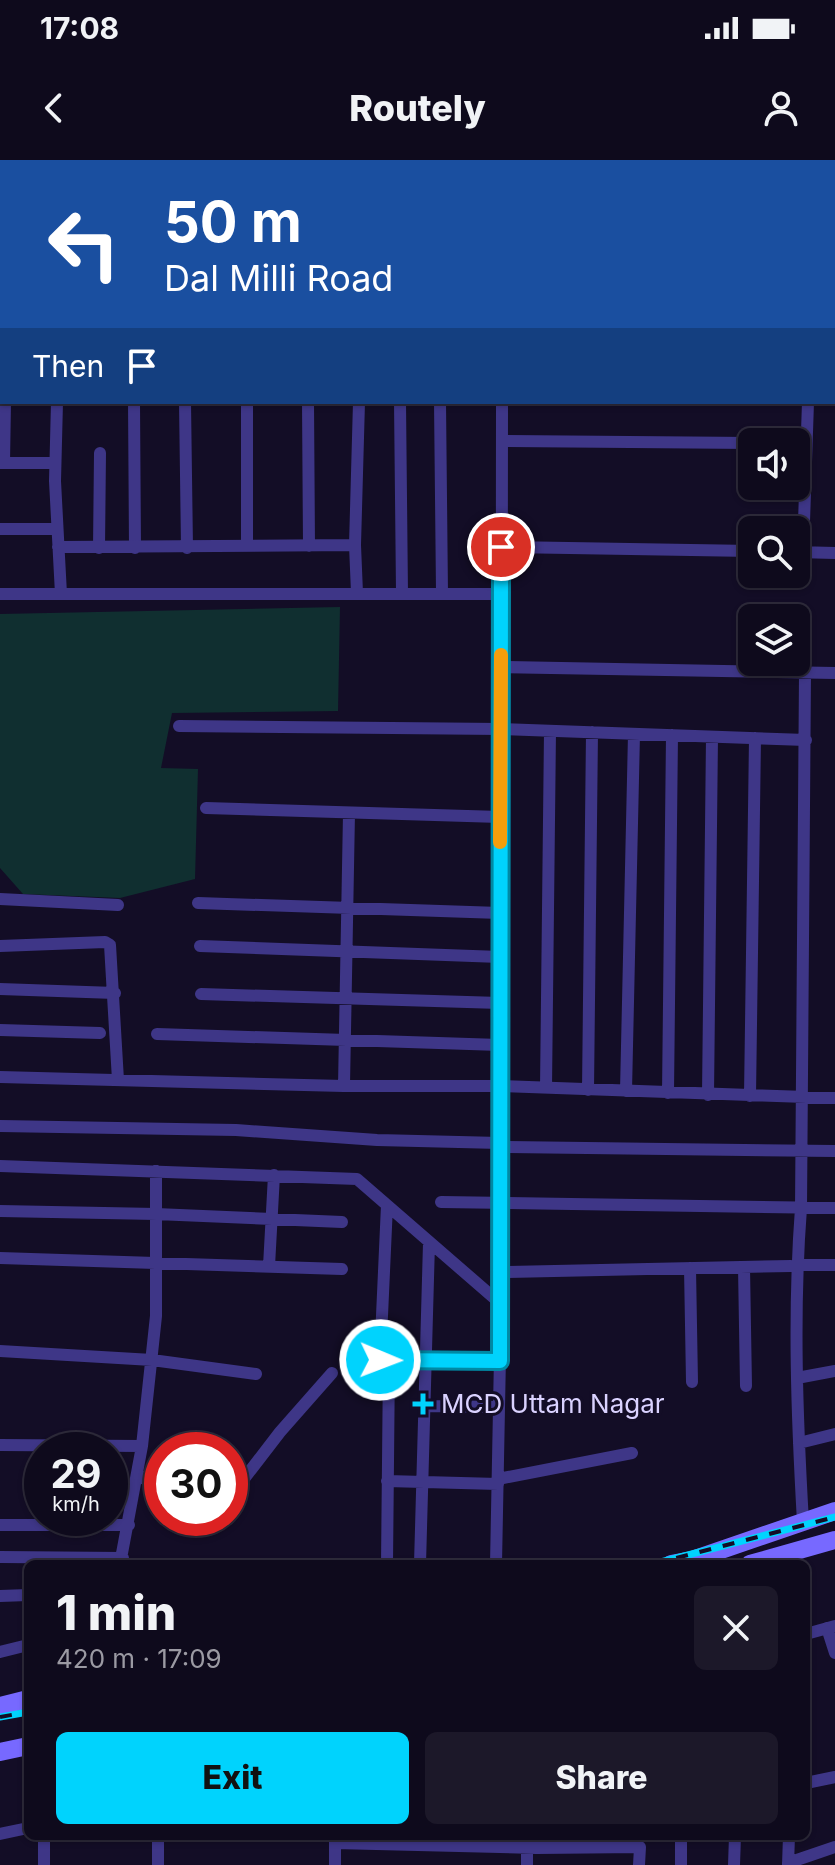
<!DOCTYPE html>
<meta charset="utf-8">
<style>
:root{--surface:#0e0a1c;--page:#1c1829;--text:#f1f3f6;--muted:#9b9aa3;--line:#2e2b3b;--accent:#00d3fd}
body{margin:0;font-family:Inter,sans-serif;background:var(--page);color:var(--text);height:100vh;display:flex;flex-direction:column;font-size:30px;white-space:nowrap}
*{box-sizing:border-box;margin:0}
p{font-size:26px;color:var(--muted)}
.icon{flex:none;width:44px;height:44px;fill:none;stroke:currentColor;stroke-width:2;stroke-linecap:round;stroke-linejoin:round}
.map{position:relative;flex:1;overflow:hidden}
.details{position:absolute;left:24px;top:1400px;width:786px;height:280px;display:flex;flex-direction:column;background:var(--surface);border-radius:12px;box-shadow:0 2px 6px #0004,0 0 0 2px var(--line)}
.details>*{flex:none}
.banner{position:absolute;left:0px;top:0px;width:836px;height:244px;box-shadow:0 2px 6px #0004,0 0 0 2px var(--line);background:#1a4fa0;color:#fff;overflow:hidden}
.buttons{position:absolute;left:738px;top:268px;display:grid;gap:16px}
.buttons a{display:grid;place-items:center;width:72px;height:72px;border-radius:12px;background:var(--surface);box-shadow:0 2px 6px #0004,0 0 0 2px var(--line);font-size:40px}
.speed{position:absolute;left:24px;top:1272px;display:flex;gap:16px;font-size:40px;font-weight:700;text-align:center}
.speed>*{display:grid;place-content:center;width:104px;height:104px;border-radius:50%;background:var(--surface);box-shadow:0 2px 6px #0004,0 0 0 2px var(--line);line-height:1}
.speed small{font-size:20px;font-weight:400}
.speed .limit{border:12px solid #d22;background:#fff;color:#111}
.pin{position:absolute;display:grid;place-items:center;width:68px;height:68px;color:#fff;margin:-34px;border:4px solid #fff;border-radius:50%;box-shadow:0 2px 8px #0007}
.me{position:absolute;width:88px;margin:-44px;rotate:91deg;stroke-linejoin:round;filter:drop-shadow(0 0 6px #0008)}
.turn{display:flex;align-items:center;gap:28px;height:168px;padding:0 32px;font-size:36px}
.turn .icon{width:104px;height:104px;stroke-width:2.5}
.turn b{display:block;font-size:56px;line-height:68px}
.then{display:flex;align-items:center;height:76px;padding:0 32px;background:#0003;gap:16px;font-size:30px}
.round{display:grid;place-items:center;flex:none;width:84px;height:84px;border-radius:12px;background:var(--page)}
.headline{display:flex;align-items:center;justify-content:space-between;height:136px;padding:0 32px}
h1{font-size:48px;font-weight:800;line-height:60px}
.button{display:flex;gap:16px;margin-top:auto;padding:16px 32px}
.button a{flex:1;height:92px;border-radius:12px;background:var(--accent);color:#111;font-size:32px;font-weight:800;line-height:92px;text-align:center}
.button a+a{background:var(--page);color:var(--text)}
.status{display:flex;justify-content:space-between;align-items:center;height:56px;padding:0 40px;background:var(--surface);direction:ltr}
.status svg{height:22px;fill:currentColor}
header{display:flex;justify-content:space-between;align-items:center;height:104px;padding:0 32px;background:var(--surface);font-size:36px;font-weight:800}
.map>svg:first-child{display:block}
.green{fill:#102f30}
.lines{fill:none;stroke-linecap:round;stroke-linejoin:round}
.minor{stroke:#3e3687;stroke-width:12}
.secondary{stroke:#7769ff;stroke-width:18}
.rail-casing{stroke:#00d3fd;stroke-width:7}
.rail{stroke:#130d26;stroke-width:4;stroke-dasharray:12;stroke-linecap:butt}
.route-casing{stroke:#0089a4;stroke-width:20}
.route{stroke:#00d3fd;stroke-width:14}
.slow{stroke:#f59e0b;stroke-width:14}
.poi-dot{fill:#00d3fd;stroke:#130d26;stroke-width:3}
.labels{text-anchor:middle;stroke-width:6;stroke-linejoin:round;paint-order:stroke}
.poi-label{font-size:26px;fill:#dad2ff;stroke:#130d26;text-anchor:start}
</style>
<div class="status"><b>17:08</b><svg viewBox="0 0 49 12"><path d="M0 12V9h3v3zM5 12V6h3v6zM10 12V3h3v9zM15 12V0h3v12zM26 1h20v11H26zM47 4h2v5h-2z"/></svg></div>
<header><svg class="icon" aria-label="back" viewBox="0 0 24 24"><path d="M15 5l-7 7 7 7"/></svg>Routely<svg class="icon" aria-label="person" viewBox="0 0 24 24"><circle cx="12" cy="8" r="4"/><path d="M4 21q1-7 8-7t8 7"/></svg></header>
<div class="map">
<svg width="835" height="1705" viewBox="0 0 835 1705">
<rect width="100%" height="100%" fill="#130d26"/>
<path class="green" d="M219,0H490V2H219Z
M525,0H803L526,2Z
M340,447L338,551L172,553L161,608L198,609L195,719L120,738L23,734L0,708V454Z"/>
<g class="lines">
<path class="minor" d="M63,2V0
M125,2V0
M176,2V0
M218,2V0
M504,2V0
M0,32H2
M834,50H835
M0,99H2
M834,107H835
M834,166H835
M57,242L55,321L61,434
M134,242L135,388
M185,242L187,388
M247,242V386
M308,242L309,386
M400,242L402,433
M440,242L442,433
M502,281L752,283
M0,303H55
M4,303L5,242
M0,369H57
M58,387L355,385
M501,387L752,391
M99,388L100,293
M796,392L835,393
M803,392L808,242
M357,433L355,385L359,242
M0,434H500
M501,507L835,513
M179,566L501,569L806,580
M206,648L500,657
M0,739L118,745
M198,743L500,753
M0,786L105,782L110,785L118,920
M200,786L500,797
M0,829L115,833
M201,834L500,843
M0,870L100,873
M157,874L500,885
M0,917L344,926H500L835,938
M344,926L349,653
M546,928L550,571
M588,930L592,572
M626,931L634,574
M668,933L672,575
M708,935L712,577
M750,936L755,578
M0,966L236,970L377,980L500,983
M501,987L835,991
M0,1006L357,1019L501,1144
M441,1042L835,1048
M387,1045L380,1200L500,1201
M0,1051L156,1054L342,1062
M0,1098L342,1109
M797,1105H835
M269,1106L274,1015
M744,1107L746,1226
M690,1108L692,1222
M506,1112L791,1106
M0,1191L152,1200L256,1214
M797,1218L835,1211
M423,1246L499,1247
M799,1283L835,1274
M0,1285L142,1286
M137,1313L162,1332
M498,1319L632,1293
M387,1321L498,1324
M230,1337L280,1272L332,1213
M196,1358L204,1363L213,1358
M803,1362C797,1257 793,1153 801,1048L805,513
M0,1365H129
M0,1397L123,1398
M120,1404L142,1286L156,1156V1011
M387,1404L389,1200
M420,1404L429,1083
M496,1404L501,1144L502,242
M0,1436L28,1435
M827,1468L835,1493
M806,1474L835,1466
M0,1492L28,1485
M806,1623L835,1617
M0,1674L28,1668
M335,1683L536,1688L640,1687L639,1705
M788,1703L835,1687
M44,1705V1676
M158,1705V1676
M335,1705V1676
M527,1705V1676
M681,1705V1676
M734,1705L735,1676
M788,1705L789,1676"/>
<path class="secondary" d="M671,1404L692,1400L835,1351
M750,1404L835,1380
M0,1546L28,1539
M0,1592L28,1586"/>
<defs>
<path id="rail" d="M653,1404L835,1357
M0,1557L28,1552"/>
</defs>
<use href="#rail" class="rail-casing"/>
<use href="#rail" class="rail"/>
</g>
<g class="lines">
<defs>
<path id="route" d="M380,1200L500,1201L501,387"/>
</defs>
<use href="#route" class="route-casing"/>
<use href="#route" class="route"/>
<path class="slow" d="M500,682L501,495"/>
</g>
<path class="poi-dot" d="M419 1232h8v8h8v8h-8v8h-8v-8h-8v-8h8z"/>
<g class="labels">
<g class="poi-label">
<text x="441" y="1253">MCD Uttam Nagar</text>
</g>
</g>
</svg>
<div class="buttons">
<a><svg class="icon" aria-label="sound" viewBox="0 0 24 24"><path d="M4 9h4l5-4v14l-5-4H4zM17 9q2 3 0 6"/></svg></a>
<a><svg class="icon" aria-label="search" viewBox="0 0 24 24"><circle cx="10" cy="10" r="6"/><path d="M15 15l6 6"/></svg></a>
<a><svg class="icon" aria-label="layers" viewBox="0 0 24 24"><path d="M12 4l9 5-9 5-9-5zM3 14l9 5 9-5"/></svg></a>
</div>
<div class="speed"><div>29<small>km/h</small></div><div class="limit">30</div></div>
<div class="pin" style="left:501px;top:387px;background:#d93025"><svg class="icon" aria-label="arrive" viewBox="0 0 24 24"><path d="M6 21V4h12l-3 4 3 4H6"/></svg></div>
<svg class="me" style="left:380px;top:1200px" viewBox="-20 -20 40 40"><circle r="17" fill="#00d3fd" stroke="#fff" stroke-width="3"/><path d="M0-11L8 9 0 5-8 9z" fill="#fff"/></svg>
<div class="banner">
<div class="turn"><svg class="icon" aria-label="left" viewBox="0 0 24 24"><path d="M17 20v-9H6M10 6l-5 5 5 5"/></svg><div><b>50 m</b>Dal Milli Road</div></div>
<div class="then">Then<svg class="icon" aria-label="arrive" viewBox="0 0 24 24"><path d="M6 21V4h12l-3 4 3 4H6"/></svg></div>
</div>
<section class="details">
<div class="headline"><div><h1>1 min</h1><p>420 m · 17:09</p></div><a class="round"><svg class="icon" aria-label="close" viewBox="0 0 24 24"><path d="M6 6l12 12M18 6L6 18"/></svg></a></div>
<div class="button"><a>Exit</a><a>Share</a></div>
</section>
</div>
